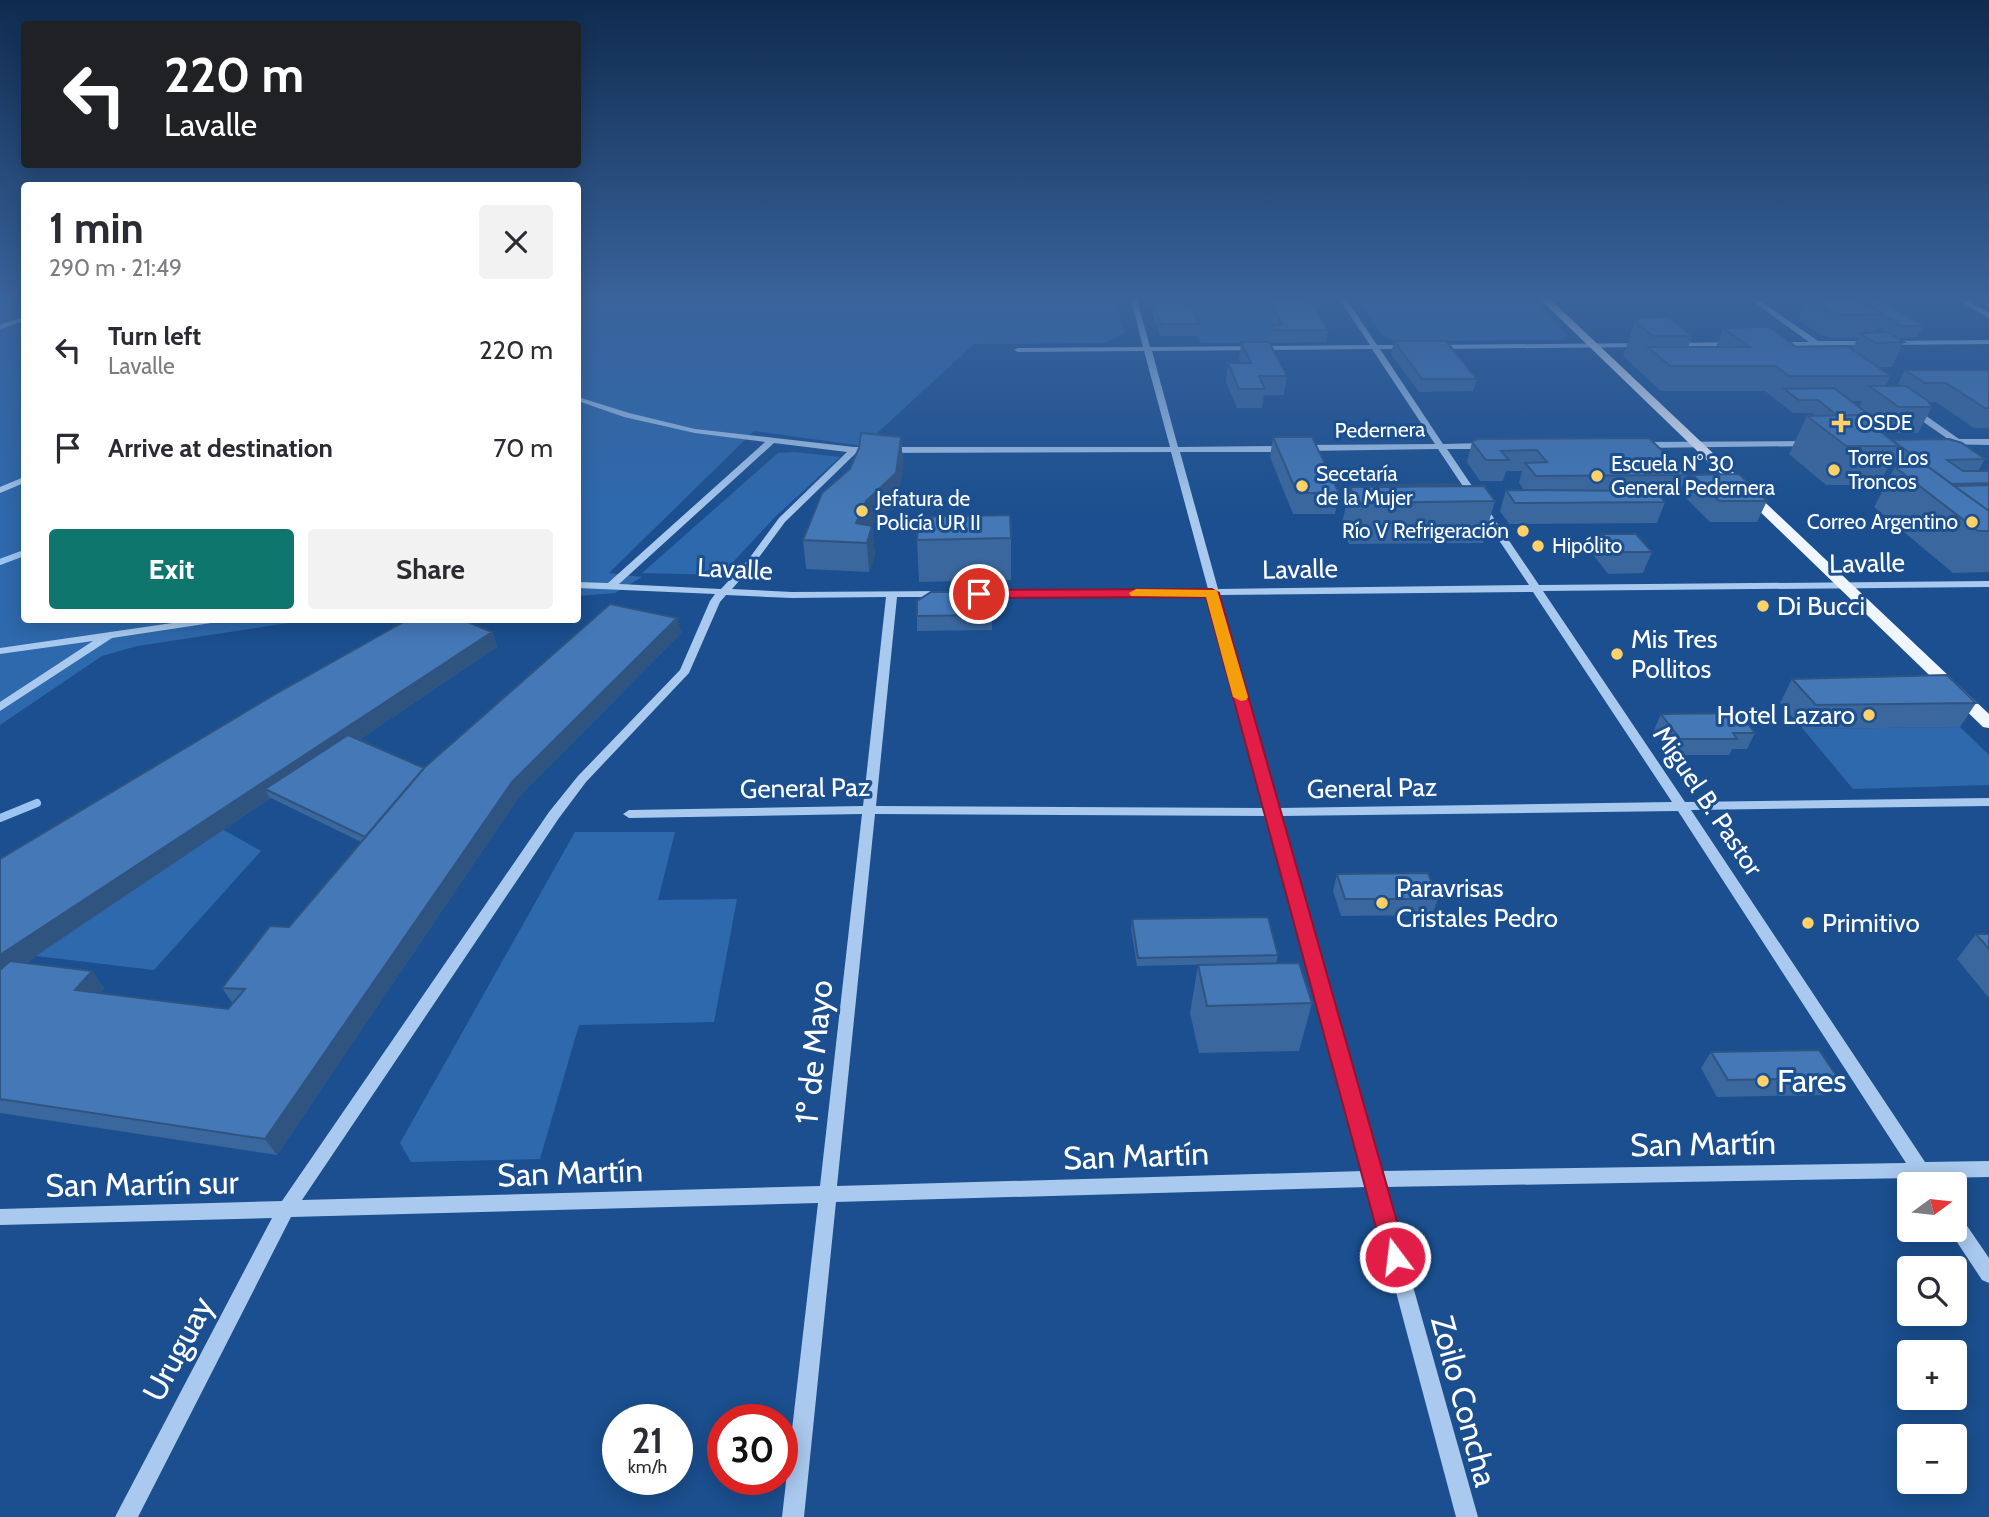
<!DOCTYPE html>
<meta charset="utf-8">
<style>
:root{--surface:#fff;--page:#f2f2f3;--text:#2b2b33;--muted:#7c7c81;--accent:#0f766e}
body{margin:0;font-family:Cabin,sans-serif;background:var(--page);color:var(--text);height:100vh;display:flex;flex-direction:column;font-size:26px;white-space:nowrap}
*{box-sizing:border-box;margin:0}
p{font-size:23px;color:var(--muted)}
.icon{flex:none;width:38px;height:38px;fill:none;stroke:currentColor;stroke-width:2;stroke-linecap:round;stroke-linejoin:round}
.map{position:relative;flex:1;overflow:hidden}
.panel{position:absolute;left:21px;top:182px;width:560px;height:441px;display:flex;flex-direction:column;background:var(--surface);border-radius:7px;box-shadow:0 4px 18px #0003}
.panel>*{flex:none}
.guide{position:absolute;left:21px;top:21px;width:560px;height:147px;border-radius:7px;box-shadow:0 4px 18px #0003;background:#202124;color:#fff;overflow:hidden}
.needle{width:46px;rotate:75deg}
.buttons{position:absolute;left:1897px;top:1172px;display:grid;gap:14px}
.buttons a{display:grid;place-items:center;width:70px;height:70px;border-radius:7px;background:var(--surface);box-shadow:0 4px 18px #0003;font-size:35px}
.speed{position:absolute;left:602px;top:1404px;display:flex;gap:14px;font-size:35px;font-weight:700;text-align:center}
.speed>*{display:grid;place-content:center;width:91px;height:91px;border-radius:50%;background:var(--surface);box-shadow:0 4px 18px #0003;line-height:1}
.speed small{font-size:18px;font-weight:400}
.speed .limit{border:10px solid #d22;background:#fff;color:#111}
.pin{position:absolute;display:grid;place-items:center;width:60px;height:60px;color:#fff;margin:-30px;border:4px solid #fff;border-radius:50%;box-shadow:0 2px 7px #0007}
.me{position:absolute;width:77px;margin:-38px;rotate:345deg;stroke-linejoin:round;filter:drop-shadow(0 0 5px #0008)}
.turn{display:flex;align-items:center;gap:24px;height:147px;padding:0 28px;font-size:32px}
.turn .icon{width:91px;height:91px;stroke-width:2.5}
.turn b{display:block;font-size:49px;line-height:60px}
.round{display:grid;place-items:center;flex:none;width:74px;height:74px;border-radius:7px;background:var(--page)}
.summary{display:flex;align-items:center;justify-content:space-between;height:119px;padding:0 28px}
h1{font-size:42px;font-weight:700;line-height:52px}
.primary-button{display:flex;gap:14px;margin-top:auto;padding:14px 28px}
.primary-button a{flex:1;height:80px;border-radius:7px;background:var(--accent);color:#fff;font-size:28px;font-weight:700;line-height:80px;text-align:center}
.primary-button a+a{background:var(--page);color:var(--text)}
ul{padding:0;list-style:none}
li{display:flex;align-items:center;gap:21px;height:98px;padding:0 28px}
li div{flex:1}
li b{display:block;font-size:26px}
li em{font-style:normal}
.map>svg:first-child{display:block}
.green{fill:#2e69ad}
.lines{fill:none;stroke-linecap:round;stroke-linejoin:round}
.stream-far1{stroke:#9cc4f0;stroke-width:6}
.stream{stroke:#9cc4f0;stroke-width:8}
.minor{fill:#a9c9ee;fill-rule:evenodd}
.major{fill:#f0f6ff;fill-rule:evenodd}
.wall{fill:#3a679d;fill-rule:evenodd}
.shaded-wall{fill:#305480}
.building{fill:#4478b7;stroke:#305480;stroke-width:2}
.route{fill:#e11d48;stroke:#92132f;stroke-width:2}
.slow{fill:#f59e0b}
.poi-dot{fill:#ffd166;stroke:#1b4f8f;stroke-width:2.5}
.labels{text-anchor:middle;stroke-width:6;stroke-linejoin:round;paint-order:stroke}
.far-poi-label{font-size:21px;fill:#fff;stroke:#1b4f8f;text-anchor:start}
.far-street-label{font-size:21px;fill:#fff;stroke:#1b4f8f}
.street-label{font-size:26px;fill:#fff;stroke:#1b4f8f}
.poi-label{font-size:26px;fill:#fff;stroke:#1b4f8f;text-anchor:start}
.near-street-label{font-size:32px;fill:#fff;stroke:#1b4f8f}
.near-poi-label{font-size:32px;fill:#fff;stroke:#1b4f8f;text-anchor:start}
</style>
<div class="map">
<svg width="1989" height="1517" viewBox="0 0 1989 1517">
<rect width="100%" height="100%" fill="#1b4f8f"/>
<path class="green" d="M0,300H24V620H308L137,646L102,656L0,725Z
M578,300H1116L1125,333L1104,343L974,344L863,446L754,431L609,573L642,577L615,593L578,596Z
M1358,300H1533L1569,336L1560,340L1398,341L1384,337Z
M1267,311L1281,337H1270L1272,343H1201L1188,312Z
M794,452L840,457L775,517L721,575L642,573L778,453Z
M1960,727L1989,755V785L1853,789L1803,729Z
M222,829L261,851L154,970L36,956Z
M575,832H675L658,900L737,899L714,1022L579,1025L540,1159L411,1162L400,1143Z"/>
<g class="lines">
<path class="stream-far1" d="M0,562L24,553"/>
<path class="stream" d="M0,818L37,803"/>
<path class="minor" d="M1131,300H1137L1150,347L1370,345L1340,300H1347L1377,345H1408L1412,347L1408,349H1380L1443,444L1485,443L1489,446L1485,449H1447L1539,585L1989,581V587L1543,591L1685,802L1989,798V806L1691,810L1925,1162L1989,1161V1177L1935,1178L1939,1185H1920L1916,1178L1385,1187L1478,1517H1456L1368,1187L836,1202L804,1517H782L818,1203L291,1217L138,1517H115L272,1218L0,1225V1209L282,1201L549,812L578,776L680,670L710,601L715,594L578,588V582L608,583L765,442L695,433L624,417L578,401V397L629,413L695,429L854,447H1170L1144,351L1018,352L1014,350L1018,348L1143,347ZM1372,349L1435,444L1304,445L1300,448L1304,451L1438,449L1529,585L1218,589L1180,452H1285L1289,449L1285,446L1178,447L1152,351ZM774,443L847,452L779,518L748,560L721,589L619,584ZM1171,452L1208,589L974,591L969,594L974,597L1210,595L1266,808L876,806L897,597H946L951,594L946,591L792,592L732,589L754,564L785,522L856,453ZM1533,592L1672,802L1279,808L1220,595ZM726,595L792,598L886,597L863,806L629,810L623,814L629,818L862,814L820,1186L302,1200L559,818L586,782L689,673L720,602ZM1678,811L1906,1163L1381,1171L1282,816ZM875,814L1269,816L1364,1171L837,1186Z
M1751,300H1759L1818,341H1870L1874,343L1870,345L1773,346L1772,344L1776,342H1809Z
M1958,300H1966L1989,313V318Z
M24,317V321L0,329V325Z
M1989,340V344L1888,345L1884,343L1888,341Z
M1736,342L1737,344L1733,346L1674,347L1670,345L1674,343Z
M1645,343L1646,345L1642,347L1433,349L1429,347L1433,345Z
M1909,408H1915L1959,439H1989V445L1941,444V440L1948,439L1909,412Z
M1813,441V445L1810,446L1640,448L1636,445L1640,442Z
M24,477V483L0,493V487Z
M193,620H216L211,623L112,638L0,711V702L93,641L0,654V648Z
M1955,1215L1961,1217L1989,1258V1283L1982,1280L1949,1230H1955Z"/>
<path class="major" d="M1541,300H1551L1989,714V728L1983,727Z"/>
</g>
<path class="wall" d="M1148,300H1309L1328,330L1326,342L1272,343L1269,337L1271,325H1274L1267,311L1194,312L1199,324L1198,336H1160L1152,312V308H1150Z
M1806,300H1882L1923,326L1917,337L1897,338L1904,342L1892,367H1878L1891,376L1885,386H1897L1905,370H1989V428H1974L1936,402H1929L1932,407L1918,433H1885L1874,424L1873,426L1892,440L1985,459L1978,471H1989V572L1953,573L1874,507L1895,467H1903L1892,459L1879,485H1826L1789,454L1807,416H1815L1812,413H1793L1765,391H1661L1623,356L1635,321L1692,336L1688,347H1716L1723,328L1796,347L1852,350L1858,338H1834L1821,335L1798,319ZM1877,326L1886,332H1874ZM1851,401H1862L1859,407Z
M1983,300H1989V307L1982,303Z
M1394,341L1477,379L1473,391L1419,392L1391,354Z
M1241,342L1287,376L1284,395H1264L1262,408H1237L1226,382L1228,363H1240L1239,360Z
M901,437L903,464L898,501L871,526H872L875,555L869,572L806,569L803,540Z
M1273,437L1339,493L1335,514H1293L1270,457Z
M1477,439L1687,475L1678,495L1659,496L1665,502L1657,523L1509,524L1500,511L1506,490H1524L1519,483L1522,471H1506L1503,481H1480L1467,462L1472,442Z
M1693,475L1767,501L1757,522H1710L1684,496Z
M1382,485L1459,486L1495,501L1483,543L1349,544L1341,528L1350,487H1382Z
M1602,534L1652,552L1643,573L1608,574L1594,556Z
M1011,538V580L919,582L917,540Z
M992,615V630L917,631V616Z
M677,618L681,633L518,798L277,1155L0,1113V859L492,632L497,647L359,740L424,768ZM271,798L361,842L289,927L222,988L233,1004L228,1009L100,993L104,988L92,971L26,963Z
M1792,679L1976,703L1960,727L1803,729L1780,703Z
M1661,714L1755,733L1747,749H1732L1729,755H1672L1654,730Z
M1337,874L1438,899L1432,915L1341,916L1333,891Z
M1132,919L1278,955L1276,963L1137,966L1131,928Z
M1976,934H1989V998L1957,959Z
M1198,965L1312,1003L1299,1051L1199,1053L1190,1013Z
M1711,1052L1838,1078L1826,1095L1717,1097L1701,1068Z"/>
<path class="shaded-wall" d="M901,437L903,464L898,501L869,529L856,523L866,501Z
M872,526L875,555L869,572L867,543Z
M677,618L681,633L518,798L277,1155L265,1139L512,782Z
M492,632L497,647L277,795L265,789L269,797L271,798L0,980V955Z
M92,971L104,988L88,1007L75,990Z"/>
<path class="building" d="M1189,300L1199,324H1161L1153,301Z
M1269,300H1309L1328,330H1274L1271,325H1283Z
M1814,300H1859L1883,314L1845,315L1831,312Z
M1860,300H1882L1923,326H1901Z
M1669,317L1692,336H1652L1635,321L1641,318Z
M1769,327L1796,347L1847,346L1891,376H1789L1776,366H1670L1648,347H1749L1723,328Z
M1888,332L1904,342L1875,343L1860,333Z
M1394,341H1446L1477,379H1422Z
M1241,342H1269L1287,376H1259L1265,389H1239L1228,363H1251Z
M1905,370H1989V408H1985L1946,383H1925Z
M1869,386H1906L1928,401L1932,407H1899Z
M1834,388L1876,420H1864L1859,415L1838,416L1818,400H1799L1784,389Z
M1859,415L1899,446H1846L1807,416Z
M861,433L901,437L896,473L866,501L856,523L872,526L867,543L803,540L822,493L850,469L859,448Z
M1273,437H1312L1339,493H1297Z
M1649,438L1687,475L1536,476L1525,463L1547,462L1537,450L1501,451L1509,460H1486L1472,442L1477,439Z
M1949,439L1962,443L1985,459L1947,460L1963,471H1989V483L1952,484L1892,440Z
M1895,467H1928L1989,511V531H1978Z
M1739,474L1767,501H1719L1693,475Z
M1457,484L1459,486L1383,487L1382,485Z
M1989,485V511L1954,486Z
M1484,486L1495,501L1358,503L1350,487Z
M1506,490L1656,491L1665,502L1515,503Z
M1010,515L1011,538L917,540L919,517Z
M1602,534H1636L1652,552H1617Z
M931,592H991L992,615L917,616V601Z
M610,604L677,618L512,782L265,1139L0,1099V970L10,961L92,971L75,990L228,1009L245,989L222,988L270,926L289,927L425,767Z
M407,620H463L492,632L0,955V859L272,696Z
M1947,675L1976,703L1816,705L1792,679Z
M1739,713L1755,733H1733L1737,739H1680L1661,714Z
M348,735L424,768L365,837L265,789Z
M1428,873L1438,899H1345L1337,874Z
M1268,917L1278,955L1138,958L1132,919Z
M1976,934H1989V949Z
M1299,963L1312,1003L1207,1006L1198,965Z
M1819,1050L1838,1078L1728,1080L1711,1052Z"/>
<linearGradient id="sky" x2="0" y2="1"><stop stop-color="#0f2b4f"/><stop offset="0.58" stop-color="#39639b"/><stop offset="1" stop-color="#39639b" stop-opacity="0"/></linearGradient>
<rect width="1989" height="513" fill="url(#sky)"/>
<path class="route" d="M1212,589L1219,593L1407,1257L1404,1265L1395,1268L1387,1265L1384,1257L1206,597L979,598L973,594L979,590Z"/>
<path class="slow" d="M1136,589L1217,590L1248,697L1246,700L1241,701L1233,697L1206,597L1131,596L1129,593Z"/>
<g class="poi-dot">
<path d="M1837.5 412.5h7v7h7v7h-7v7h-7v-7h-7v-7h7z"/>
<circle cx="1834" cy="470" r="7"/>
<circle cx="1597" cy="476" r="7"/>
<circle cx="1302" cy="486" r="7"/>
<circle cx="862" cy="511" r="7"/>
<circle cx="1972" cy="522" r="7"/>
<circle cx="1523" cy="531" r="7"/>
<circle cx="1538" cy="546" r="7"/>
<circle cx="1763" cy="606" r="7"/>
<circle cx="1617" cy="654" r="7"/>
<circle cx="1869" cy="715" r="7"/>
<circle cx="1382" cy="903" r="7"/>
<circle cx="1808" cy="923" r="7"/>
<circle cx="1763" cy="1081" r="7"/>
</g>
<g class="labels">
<g class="far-poi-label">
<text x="1857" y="430">OSDE</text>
<text x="1848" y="465">Torre Los<tspan x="1848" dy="24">Troncos</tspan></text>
<text x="1611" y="471">Escuela N° 30<tspan x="1611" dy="24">General Pedernera</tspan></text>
<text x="1316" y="481">Secetaría<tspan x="1316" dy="24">de la Mujer</tspan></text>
<text x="876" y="506">Jefatura de<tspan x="876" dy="24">Policía UR II</tspan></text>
<text x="1958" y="529" text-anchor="end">Correo Argentino</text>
<text x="1509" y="538" text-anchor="end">Río V Refrigeración</text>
<text x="1552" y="553">Hipólito</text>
</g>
<g class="far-street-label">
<text transform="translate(1380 430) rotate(-1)" y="7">Pedernera</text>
</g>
<g class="street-label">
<text transform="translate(1867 563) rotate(-1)" y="9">Lavalle</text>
<text transform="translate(735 569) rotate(3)" y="9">Lavalle</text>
<text transform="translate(1300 569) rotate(-1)" y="9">Lavalle</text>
<text transform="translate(805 788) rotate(-1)" y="9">General Paz</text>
<text transform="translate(1372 788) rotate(-1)" y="9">General Paz</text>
<text transform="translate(1708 801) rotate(56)" y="9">Miguel B. Pastor</text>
</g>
<g class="poi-label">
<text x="1777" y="615">Di Bucci</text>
<text x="1631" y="648">Mis Tres<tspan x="1631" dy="30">Pollitos</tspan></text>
<text x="1855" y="724" text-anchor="end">Hotel Lazaro</text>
<text x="1396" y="897">Paravrisas<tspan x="1396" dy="30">Cristales Pedro</tspan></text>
<text x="1822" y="932">Primitivo</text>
</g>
<g class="near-street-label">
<text transform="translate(814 1052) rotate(-84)" y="11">1º de Mayo</text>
<text transform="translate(1703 1144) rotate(-1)" y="11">San Martín</text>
<text transform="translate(1136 1156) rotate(-2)" y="11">San Martín</text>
<text transform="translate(570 1173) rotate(-2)" y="11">San Martín</text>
<text transform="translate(142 1184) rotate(-1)" y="11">San Martín sur</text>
<text transform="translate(178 1349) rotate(-62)" y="11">Uruguay</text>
<text transform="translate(1464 1401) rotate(75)" y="11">Zoilo Concha</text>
</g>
<g class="near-poi-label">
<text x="1777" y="1092">Fares</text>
</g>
</g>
</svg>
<div class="buttons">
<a><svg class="needle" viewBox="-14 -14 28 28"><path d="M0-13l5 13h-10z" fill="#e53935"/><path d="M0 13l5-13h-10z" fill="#7c7c81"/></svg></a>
<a><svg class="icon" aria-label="search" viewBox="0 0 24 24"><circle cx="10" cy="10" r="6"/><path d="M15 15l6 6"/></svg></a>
<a>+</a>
<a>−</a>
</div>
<div class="speed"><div>21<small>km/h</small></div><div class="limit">30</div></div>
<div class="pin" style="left:979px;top:594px;background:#d93025"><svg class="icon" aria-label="arrive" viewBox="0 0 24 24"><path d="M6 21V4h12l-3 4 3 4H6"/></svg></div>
<svg class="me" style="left:1395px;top:1257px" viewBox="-20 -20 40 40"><circle r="17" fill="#e11d48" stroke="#fff" stroke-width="3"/><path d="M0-11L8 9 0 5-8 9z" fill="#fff"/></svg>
<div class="guide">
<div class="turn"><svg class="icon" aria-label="left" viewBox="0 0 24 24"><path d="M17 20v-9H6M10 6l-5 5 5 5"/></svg><div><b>220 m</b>Lavalle</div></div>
</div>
<section class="panel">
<div class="summary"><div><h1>1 min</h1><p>290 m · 21:49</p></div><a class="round"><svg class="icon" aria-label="close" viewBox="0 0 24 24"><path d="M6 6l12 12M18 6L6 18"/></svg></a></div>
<ul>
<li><svg class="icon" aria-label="left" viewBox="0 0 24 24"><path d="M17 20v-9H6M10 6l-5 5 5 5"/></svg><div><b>Turn left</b><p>Lavalle</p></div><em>220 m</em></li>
<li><svg class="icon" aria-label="arrive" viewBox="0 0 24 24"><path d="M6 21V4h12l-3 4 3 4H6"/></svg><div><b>Arrive at destination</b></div><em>70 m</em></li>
</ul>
<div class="primary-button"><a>Exit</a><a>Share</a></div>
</section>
</div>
